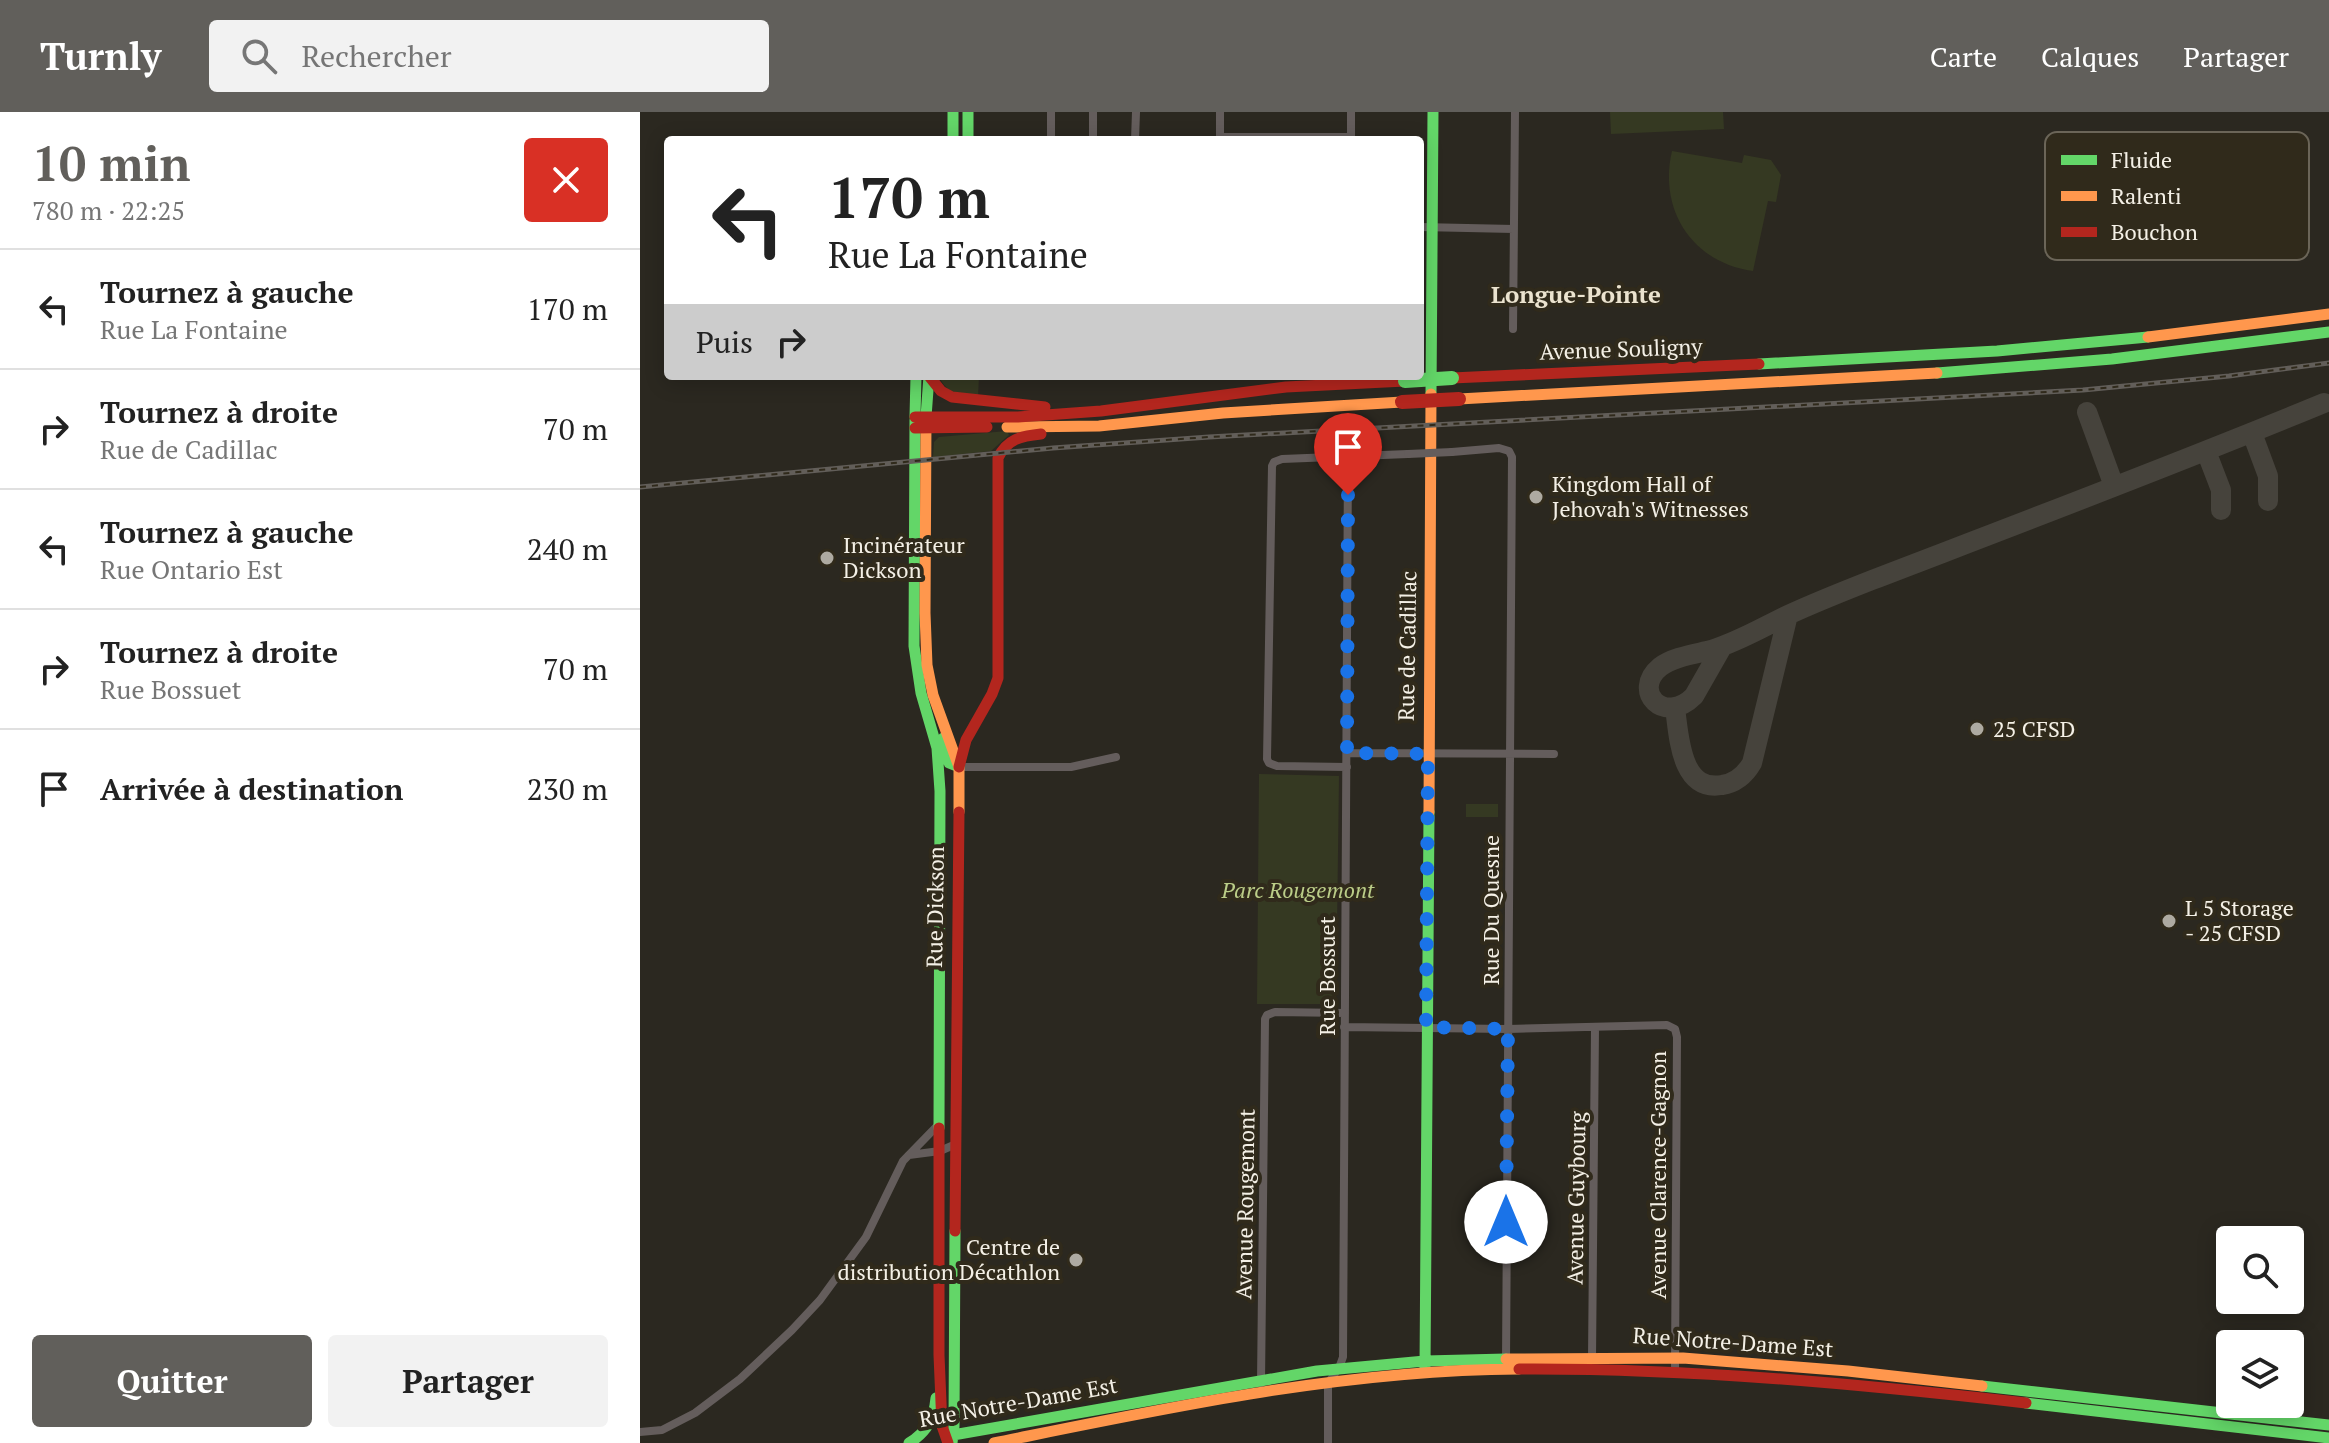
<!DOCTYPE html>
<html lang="fr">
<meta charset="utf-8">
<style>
:root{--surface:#fff;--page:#f2f2f2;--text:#222;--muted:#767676;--line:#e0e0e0;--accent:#615f5b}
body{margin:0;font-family:"PT Serif",serif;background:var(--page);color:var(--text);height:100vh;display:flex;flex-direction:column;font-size:30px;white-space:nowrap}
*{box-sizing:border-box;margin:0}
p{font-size:26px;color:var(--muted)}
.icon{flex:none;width:44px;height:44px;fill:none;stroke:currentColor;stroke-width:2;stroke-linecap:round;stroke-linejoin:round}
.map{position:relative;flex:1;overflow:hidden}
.side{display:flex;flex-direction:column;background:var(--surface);width:640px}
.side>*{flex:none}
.guide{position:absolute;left:24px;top:24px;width:760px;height:244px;border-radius:8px;box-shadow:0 4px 20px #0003;background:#fff;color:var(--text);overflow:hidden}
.tools{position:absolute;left:1576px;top:1114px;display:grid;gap:16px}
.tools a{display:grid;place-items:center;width:88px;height:88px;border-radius:8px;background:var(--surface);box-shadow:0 4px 20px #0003;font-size:40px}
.pin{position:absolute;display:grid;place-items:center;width:68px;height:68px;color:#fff;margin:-82px -34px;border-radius:50% 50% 50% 0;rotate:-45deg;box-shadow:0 0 8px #0007}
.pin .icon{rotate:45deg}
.me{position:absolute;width:88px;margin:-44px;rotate:0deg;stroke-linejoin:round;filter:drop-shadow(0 0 6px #0008)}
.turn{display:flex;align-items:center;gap:28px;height:168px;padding:0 32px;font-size:36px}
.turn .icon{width:104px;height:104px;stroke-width:2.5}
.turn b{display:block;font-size:56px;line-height:68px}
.then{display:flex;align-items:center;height:76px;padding:0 32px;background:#0003;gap:16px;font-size:30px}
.round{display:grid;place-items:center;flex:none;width:84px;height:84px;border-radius:8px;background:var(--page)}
.head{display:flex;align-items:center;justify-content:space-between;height:136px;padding:0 32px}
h1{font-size:48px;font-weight:700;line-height:60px;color:var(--accent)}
.cta{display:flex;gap:16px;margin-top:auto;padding:16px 32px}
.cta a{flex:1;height:92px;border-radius:8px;background:var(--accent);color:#fff;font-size:32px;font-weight:700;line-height:92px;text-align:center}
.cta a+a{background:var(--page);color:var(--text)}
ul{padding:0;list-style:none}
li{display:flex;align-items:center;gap:24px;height:120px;padding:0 32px;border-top:2px solid var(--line)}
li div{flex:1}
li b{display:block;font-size:30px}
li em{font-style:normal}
header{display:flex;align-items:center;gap:48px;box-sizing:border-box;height:112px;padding:0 40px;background:var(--accent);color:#fff}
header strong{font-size:38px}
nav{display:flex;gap:44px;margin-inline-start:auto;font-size:28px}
.search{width:560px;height:72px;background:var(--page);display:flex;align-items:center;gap:20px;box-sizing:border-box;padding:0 28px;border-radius:8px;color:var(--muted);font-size:30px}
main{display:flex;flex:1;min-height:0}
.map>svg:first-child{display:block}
.green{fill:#353922}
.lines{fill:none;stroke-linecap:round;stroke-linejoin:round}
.taxiway{stroke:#46433c;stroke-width:20}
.street{stroke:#645d5c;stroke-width:8}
.fast{stroke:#63d668;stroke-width:11}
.slow{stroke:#ff974d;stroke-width:11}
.jam{stroke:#b3261e;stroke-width:11}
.rail-casing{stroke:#625e59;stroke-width:5}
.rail{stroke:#302a1b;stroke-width:2;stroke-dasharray:6;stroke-linecap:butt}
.street-bridge{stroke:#645d5c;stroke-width:8}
.fast-bridge{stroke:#63d668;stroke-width:14}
.jam-bridge{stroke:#b3261e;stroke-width:14}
.route{stroke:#1a73e8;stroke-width:14;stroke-dasharray:0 25.2}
.poi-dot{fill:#aeaaa1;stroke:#302a1b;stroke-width:3}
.labels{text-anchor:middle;stroke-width:8;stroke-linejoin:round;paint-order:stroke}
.street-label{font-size:22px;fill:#f4f0e6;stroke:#302a1b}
.poi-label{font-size:22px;fill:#f4f0e6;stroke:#302a1b;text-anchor:start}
.park-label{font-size:22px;font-style:italic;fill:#bbcd88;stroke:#302a1b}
.neighbourhood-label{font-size:24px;font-weight:bold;fill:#ebe3cf;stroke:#302a1b}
.key{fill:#302a1b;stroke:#6b6558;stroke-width:2}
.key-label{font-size:22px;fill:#f4f0e6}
</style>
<header>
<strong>Turnly</strong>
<div class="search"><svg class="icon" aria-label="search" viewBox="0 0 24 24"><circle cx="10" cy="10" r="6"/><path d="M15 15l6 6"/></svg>Rechercher</div>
<nav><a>Carte</a><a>Calques</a><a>Partager</a></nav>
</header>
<main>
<section class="side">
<div class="head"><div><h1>10 min</h1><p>780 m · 22:25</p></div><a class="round" style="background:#d93025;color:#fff"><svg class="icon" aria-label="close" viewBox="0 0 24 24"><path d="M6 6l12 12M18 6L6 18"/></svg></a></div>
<ul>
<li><svg class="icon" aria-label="left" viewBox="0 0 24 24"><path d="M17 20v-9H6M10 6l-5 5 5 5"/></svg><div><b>Tournez à gauche</b><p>Rue La Fontaine</p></div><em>170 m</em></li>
<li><svg class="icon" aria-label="right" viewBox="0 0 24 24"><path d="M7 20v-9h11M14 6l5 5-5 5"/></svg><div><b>Tournez à droite</b><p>Rue de Cadillac</p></div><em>70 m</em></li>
<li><svg class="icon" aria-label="left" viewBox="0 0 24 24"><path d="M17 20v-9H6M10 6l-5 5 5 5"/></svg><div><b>Tournez à gauche</b><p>Rue Ontario Est</p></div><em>240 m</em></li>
<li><svg class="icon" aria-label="right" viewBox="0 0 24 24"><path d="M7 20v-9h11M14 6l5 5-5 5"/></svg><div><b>Tournez à droite</b><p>Rue Bossuet</p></div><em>70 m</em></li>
<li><svg class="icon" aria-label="arrive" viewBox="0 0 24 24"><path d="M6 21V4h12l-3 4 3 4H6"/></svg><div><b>Arrivée à destination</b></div><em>230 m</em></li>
</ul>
<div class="cta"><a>Quitter</a><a>Partager</a></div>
</section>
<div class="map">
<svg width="1689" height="1331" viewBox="0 0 1689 1331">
<rect width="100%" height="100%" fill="#2b2820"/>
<path class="green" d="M970,0H1083L1084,17L971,22Z
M1032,39L1102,51L1104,43L1131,48L1141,63L1136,90L1128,89L1113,159C1053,151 1018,98 1032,39Z
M299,264H339L338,285C321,283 306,282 299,264Z
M367,319L369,323L351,339L293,345L294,330L299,325Z
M619,662L699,664L696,892H617Z
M826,692H858V705H826Z"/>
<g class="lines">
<path class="taxiway" d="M1447,300L1474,374
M1612,321L1628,364V389
M1566,339L1581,378V398
M1082,535L1054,584C1024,614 991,579 1020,555C1033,545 1055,542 1071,538C1098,530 1123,515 1148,503C1176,490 1204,479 1232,468C1383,410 1534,353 1684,291
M1035,596C1039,623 1040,680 1082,673C1096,671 1105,663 1112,651L1148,503"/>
<path class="street" d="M580,25H711
M580,27V0
M711,27V0
M411,28V0
M453,28V0
M495,28L496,0
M780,115L874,117
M873,217L875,0
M812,340L859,336L869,339L872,345L866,1249
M707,641L914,642
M319,655H431L476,645
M707,655L637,654L629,651L627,647L632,354L634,350L642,347L768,342
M704,915L868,917L1027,913L1035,917L1037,925L1035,1258
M269,1043L300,1039L316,1032
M952,1247L955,916
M621,1271L625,907L627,903L635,900L705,901
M0,1320L22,1318L55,1301L100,1267L152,1218L180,1188L226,1125L263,1049L299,1012
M688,1331V1271L699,1256L703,1245L708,345"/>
<path class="fast" d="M313,0V28
M328,0V28
M1119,252L1357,239L1508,225
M1297,261L1472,247L1689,220
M791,282L793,0
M275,305L276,264
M286,305L289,264
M275,308L274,534L281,581L297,636L300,679L299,1016
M303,626L309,651L319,655
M785,1257L789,700
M1342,1274L1689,1313
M1386,1291L1689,1326
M313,1323L677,1259L785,1249L866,1247
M269,1331C287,1320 294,1307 296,1286
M312,1331L314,1314L315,1119"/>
<path class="slow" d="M1508,225L1689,202
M819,287L1297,261
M286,308L285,501L287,553L293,583L319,655V700
M367,315L459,314L583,301L762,290
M789,700L791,282
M866,1247L1043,1246L1208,1259L1342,1274
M354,1331C527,1296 701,1258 879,1257"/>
<path class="jam" d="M289,264L301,279L312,285L405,295
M812,266L1119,252
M275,305H378L461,299L646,275L765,269
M275,316L347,315
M319,655L326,628L352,582L358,566V346C367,327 381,324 401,322
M299,1016V1243L302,1314L308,1331
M315,1119L319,700
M879,1257C1049,1256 1218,1272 1386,1291"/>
<defs>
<path id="rail" d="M0,375L413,336L569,325L1443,278L1589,264L1689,251"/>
</defs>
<use href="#rail" class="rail-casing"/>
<use href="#rail" class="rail"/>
<path class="street-bridge" d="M768,342L812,340"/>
<path class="fast-bridge" d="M765,269L812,266"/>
<path class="jam-bridge" d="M762,290L819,287"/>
</g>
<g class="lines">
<path class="route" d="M708,383L707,641L788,642L786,915L868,917L866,1110"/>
</g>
<g class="poi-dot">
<circle cx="896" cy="385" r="8"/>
<circle cx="187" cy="446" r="8"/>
<circle cx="1337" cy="617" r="8"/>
<circle cx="1529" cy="809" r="8"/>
<circle cx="436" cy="1148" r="8"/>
</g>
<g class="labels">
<g class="street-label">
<text transform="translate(981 237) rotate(-2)" y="8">Avenue Souligny</text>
<text transform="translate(767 534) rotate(-89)" y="8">Rue de Cadillac</text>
<text transform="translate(295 795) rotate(-89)" y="8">Rue Dickson</text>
<text transform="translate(851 798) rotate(-90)" y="8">Rue Du Quesne</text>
<text transform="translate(687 864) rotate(-90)" y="8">Rue Bossuet</text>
<text transform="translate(1018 1063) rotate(-90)" y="8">Avenue Clarence-Gagnon</text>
<text transform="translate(936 1086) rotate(-89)" y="8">Avenue Guybourg</text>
<text transform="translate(605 1092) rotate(-89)" y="8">Avenue Rougemont</text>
<text transform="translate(1093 1230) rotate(4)" y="8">Rue Notre-Dame Est</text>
<text transform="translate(378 1290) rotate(-10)" y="8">Rue Notre-Dame Est</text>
</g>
<g class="poi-label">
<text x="912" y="380">Kingdom Hall of<tspan x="912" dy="25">Jehovah's Witnesses</tspan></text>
<text x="203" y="441">Incinérateur<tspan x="203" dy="25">Dickson</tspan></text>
<text x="1353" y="625">25 CFSD</text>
<text x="1545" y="804">L 5 Storage<tspan x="1545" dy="25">- 25 CFSD</tspan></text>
<text x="420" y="1143" text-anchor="end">Centre de<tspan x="420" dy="25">distribution Décathlon</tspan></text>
</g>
<g class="park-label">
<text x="658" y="786">Parc Rougemont</text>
</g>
<g class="neighbourhood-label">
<text x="936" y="191">Longue-Pointe</text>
</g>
</g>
<rect x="1405" y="20" width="264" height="128" rx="12" class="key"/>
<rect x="1421" y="43" width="36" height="10" fill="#63d668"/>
<rect x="1421" y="79" width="36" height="10" fill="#ff974d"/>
<rect x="1421" y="115" width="36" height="10" fill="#b3261e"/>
<g class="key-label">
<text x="1471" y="56">Fluide</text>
<text x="1471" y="92">Ralenti</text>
<text x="1471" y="128">Bouchon</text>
</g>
</svg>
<div class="tools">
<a><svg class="icon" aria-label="search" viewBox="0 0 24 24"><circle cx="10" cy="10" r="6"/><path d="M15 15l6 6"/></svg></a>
<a><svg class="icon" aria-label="layers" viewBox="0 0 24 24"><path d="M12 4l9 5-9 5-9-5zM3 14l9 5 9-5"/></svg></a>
</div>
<div class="pin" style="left:708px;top:383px;background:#d93025"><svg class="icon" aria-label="arrive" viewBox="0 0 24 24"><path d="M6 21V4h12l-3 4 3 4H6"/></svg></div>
<svg class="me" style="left:866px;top:1110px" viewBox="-20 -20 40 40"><circle r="19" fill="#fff"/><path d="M0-13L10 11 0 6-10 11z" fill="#1a73e8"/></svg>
<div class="guide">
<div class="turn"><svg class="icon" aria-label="left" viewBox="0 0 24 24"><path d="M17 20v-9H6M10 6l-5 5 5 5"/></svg><div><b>170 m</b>Rue La Fontaine</div></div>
<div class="then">Puis<svg class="icon" aria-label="right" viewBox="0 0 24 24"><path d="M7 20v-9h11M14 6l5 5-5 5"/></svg></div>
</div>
</div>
</main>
